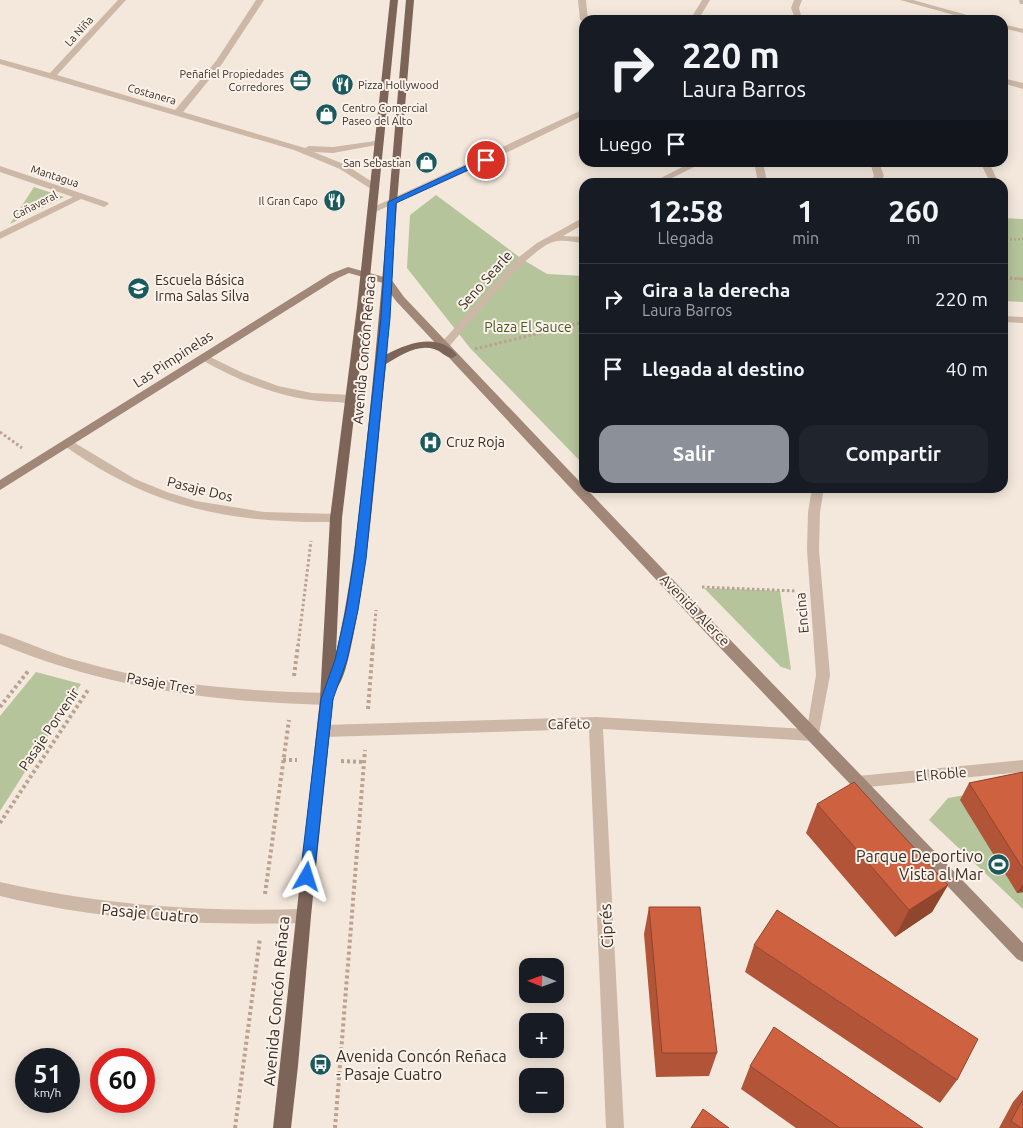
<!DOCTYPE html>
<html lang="es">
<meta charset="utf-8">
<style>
:root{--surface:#171b24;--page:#20242c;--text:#f1f3f6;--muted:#9ea1a6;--line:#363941;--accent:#8c9099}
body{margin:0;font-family:Ubuntu,sans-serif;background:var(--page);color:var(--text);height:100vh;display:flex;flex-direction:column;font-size:19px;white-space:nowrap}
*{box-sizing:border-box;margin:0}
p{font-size:16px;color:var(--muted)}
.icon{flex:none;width:28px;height:28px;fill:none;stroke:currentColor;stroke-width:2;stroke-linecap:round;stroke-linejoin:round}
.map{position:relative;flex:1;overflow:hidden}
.panel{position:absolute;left:579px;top:178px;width:429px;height:315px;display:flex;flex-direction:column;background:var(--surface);border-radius:15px;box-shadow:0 2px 12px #0003}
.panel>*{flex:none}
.banner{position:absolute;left:579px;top:15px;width:429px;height:152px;border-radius:15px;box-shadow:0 2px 12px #0003;background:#171b24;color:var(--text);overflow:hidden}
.needle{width:32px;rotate:271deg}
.buttons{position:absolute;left:519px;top:958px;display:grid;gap:10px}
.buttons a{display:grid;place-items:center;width:45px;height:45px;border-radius:10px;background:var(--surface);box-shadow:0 2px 12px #0003;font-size:25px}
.speed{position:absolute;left:15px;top:1048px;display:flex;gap:10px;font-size:25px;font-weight:700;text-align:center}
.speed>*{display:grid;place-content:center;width:65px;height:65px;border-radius:50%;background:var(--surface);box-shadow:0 2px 12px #0003;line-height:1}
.speed small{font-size:12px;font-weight:400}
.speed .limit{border:8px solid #d22;background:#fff;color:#111}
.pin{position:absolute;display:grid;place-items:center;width:42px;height:42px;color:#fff;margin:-21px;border:2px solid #fff;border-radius:50%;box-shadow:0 1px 5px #0007}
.me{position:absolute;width:55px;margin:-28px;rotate:6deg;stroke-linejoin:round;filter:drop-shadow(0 0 4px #0008)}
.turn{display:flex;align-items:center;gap:18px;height:105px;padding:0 20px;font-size:22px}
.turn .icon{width:65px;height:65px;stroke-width:2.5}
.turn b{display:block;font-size:35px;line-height:42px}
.then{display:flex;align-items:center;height:48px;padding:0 20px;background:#0003;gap:10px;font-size:19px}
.eta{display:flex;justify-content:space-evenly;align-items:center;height:85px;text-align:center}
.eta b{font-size:30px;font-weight:700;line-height:35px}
.cta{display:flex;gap:10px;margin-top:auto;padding:10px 20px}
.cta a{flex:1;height:58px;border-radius:15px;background:var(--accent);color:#fff;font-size:20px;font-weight:700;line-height:58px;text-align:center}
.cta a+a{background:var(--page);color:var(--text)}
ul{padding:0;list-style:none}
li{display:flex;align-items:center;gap:15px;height:70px;padding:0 20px;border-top:1px solid var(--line)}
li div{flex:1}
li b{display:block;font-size:19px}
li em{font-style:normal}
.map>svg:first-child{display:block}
.green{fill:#b6c49b}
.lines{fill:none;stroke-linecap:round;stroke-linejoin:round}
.path-far2{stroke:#b9a291;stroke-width:2.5;stroke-dasharray:2 2;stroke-linecap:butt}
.path-far1{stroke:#b9a291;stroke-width:3;stroke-dasharray:2.5 2.5;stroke-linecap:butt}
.path{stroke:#b9a291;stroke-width:4;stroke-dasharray:3 3;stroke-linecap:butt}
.street{fill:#cdb8a7;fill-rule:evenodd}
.secondary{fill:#a18778;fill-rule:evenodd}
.primary{fill:#7c6458;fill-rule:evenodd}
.wall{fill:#b15437}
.shaded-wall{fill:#90452d}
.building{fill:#ce6240;stroke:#90452d}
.route{fill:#1a73e8;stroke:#114b97}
.labels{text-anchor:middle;stroke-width:4;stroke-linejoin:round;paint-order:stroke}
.far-street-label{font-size:11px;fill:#392d28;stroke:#fbf2e9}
.far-poi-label{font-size:11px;fill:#392d28;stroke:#fbf2e9;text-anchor:end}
.poi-label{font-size:14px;fill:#392d28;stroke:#fbf2e9;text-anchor:start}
.street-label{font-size:14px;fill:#392d28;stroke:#fbf2e9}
.park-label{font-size:14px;fill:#48592a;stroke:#fbf2e9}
.near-poi-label{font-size:16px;fill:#392d28;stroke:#fbf2e9;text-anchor:end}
.near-street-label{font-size:16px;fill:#392d28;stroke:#fbf2e9}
</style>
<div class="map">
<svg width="1023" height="1128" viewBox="0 0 1023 1128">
<rect width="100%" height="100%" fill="#f4e8dc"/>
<path class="green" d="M34,187L64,197L10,224Z
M436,195L522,259L547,274L584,276V465L470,348L407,268L410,215Z
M1002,218L1023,219V302L1003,301Z
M704,588L780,591L791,670L781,667Z
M36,672L81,684L0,811V716Z
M1023,785V909L929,820L948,798Z"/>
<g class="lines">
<path class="path-far2" d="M1002,240L1023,239
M1002,278L1023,279"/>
<path class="path-far1" d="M1010,278L1023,279
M475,349L584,322
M0,432L22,448
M702,587L796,591
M298,646L311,541
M373,646L376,610"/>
<path class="path" d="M294,676L298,645
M0,707L29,670
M368,709L373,645
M283,760H297
M341,761L364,762
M0,823L88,690
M265,894L289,720
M235,1128L260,938
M335,1128L365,750"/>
<path class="street" d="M118,0H126L57,75L175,110L216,61L256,0H264L222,64L183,112L305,148L309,146L333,147L382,140V144L333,153L314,152L346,165L377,185V189H371L340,169L294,150L0,64V59L50,73Z
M578,0H586L588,20H584V22L580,20Z
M702,0H710L698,20H690Z
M794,0H802L799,8L801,15L816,20L795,18L791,8Z
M900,0H913L985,20H972Z
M1019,0H1023V4H1020Z
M1002,24L1023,29V33L1002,28Z
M1002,78L1023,83V89L1002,83Z
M584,109V115L473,169L375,212H369L367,210Z
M692,162H704L664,182H653Z
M754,162H763L767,182H758Z
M870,162H879L884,176L879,182H870L874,176Z
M980,162H989L998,182H990Z
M0,166L107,202L109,204L104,207L81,199L0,239V232L73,197L0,172Z
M584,217V224L563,236L584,237V243C575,242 561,239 553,242C527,250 468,325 448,348H440L439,346L440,344L519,257L537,243Z
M1002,316L1023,317V323L1002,322Z
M204,354L243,373L278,386L312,393L351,395L357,399C352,405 342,402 335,402C287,401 242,383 200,359L199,357Z
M70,440L135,479L167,492L196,501L264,512L336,514L342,518L336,522C229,523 155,509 66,447L64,444L66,441Z
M812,488H824L820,512L819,550L830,675L818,739L813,741L603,729L624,1128H606L589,729L324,737L319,735L317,731L319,727L324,725L596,717L807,729L816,675L807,550L808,512Z
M0,633C27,642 52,654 79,661C160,685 243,691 327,693L332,695L334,699L332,703L327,705C212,702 107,688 0,644Z
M1023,760V772L858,788L853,786L851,782L853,778L858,776Z
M0,882C100,905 200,912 303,909L308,911L311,916L308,921L303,923C200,926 100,920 0,896Z"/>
<path class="secondary" d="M348,267L391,279L404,297L715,624L1023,943V962L1017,959L705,632L396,301L383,283L349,273L338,278L0,490V480L330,274Z"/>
<path class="primary" d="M390,0H398L367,307L342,518L336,653C353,579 360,504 368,429C383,286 393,143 406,0H414L397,202L387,354C408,343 439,332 457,355L452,358C445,357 441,351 434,349C417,344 400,356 386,364C376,457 371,551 352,642C349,655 344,683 334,691L311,916L298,1066L291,1128H273L320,699L330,518L357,307Z"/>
</g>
<path class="wall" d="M1023,772V892L1017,893L960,800L969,783Z
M817,804L948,885L932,912L895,937L806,833Z
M649,907L717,1053L709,1076L656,1077L644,934Z
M754,945L957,1080L940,1103L745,972Z
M750,1066L923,1128H796L741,1089Z
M1023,1090V1128H999L1013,1102Z"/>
<path class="shaded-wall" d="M1023,884V892L1017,893Z
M948,885L932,912L895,937L909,910Z"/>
<path class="building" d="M1023,772V869L969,783Z
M854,782L948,885L909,910L817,804Z
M649,907H700L717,1053H662Z
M777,910L978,1039L957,1080L754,945Z
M774,1027L923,1128H840L750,1066Z
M1023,1099V1128H1021L1011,1121Z
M703,1109L729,1128H691Z"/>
<path class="route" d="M483,158L490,160L396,203L390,318L366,559L358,610L347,660L333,699L314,877L312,881L307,883L302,881L300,877L321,699L335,660L346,610L354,559L381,318L388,202Z"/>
<defs>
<symbol id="office-disc" viewBox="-11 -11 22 22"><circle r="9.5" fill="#1a595d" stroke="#fbf2e9"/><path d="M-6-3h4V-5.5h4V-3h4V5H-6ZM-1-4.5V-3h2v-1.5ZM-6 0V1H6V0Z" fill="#fff"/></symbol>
<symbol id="restaurant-disc" viewBox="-11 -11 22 22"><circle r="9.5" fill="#1a595d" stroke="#fbf2e9"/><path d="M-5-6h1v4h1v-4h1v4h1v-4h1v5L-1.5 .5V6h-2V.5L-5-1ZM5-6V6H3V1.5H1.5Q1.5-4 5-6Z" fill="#fff"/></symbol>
<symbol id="shop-disc" viewBox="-11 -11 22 22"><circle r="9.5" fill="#1a595d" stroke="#fbf2e9"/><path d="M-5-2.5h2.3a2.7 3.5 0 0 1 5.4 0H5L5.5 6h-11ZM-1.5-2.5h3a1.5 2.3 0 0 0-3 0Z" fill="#fff"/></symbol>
<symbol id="school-disc" viewBox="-11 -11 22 22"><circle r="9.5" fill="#1a595d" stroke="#fbf2e9"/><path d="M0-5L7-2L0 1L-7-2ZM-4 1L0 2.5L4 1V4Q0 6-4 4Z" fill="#fff"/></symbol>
<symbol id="hospital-disc" viewBox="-11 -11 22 22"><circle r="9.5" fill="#1a595d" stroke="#fbf2e9"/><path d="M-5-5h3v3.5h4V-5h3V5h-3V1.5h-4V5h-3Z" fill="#fff"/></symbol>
<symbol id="stadium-disc" viewBox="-11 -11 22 22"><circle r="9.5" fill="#1a595d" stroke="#fbf2e9"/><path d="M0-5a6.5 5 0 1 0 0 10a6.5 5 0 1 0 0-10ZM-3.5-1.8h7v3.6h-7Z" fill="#fff"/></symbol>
<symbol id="bus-disc" viewBox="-11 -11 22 22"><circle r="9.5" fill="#1a595d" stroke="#fbf2e9"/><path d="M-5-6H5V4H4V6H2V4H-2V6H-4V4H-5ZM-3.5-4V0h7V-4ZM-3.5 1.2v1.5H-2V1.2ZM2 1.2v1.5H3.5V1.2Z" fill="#fff"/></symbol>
</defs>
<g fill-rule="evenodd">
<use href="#office-disc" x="288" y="68" width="25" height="25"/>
<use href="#restaurant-disc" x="330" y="72" width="25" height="25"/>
<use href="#shop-disc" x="314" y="102" width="25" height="25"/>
<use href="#shop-disc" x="414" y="150" width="25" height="25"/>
<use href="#restaurant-disc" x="322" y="188" width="25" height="25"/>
<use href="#school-disc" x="126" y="276" width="25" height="25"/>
<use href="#hospital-disc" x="418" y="430" width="25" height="25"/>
<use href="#stadium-disc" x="986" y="852" width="25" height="25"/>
<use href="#bus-disc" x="308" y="1052" width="25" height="25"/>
</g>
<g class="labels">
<g class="far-street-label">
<text transform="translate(79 31) rotate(-48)" y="4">La Niña</text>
<text transform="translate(152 94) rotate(16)" y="4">Costanera</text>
<text transform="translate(55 176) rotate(18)" y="4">Mantagua</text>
<text transform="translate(35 205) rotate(-27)" y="4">Cañaveral</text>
</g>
<g class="far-poi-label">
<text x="284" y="78">Peñafiel Propiedades<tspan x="284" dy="13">Corredores</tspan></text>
<text x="358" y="89" text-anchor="start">Pizza Hollywood</text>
<text x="342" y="112" text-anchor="start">Centro Comercial<tspan x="342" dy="13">Paseo del Alto</tspan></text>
<text x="411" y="167">San Sebastian</text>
<text x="318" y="205">Il Gran Capo</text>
</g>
<g class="poi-label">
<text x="155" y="285">Escuela Básica<tspan x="155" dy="16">Irma Salas Silva</tspan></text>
<text x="446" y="447">Cruz Roja</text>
</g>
<g class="street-label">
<text transform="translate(485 280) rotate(-48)" y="5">Seno Searle</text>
<text transform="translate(364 350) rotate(-85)" y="5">Avenida Concón Reñaca</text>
<text transform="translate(173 359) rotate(-33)" y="5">Las Pimpinelas</text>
<text transform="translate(200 489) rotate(14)" y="5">Pasaje Dos</text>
<text transform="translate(695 610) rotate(46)" y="5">Avenida Alerce</text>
<text transform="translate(802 613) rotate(-95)" y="5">Encina</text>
<text transform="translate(161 683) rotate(10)" y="5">Pasaje Tres</text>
<text transform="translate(569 724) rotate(-1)" y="5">Cafeto</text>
<text transform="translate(49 729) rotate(-56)" y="5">Pasaje Porvenir</text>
<text transform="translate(941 774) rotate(-5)" y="5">El Roble</text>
</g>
<g class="park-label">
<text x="528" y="332">Plaza El Sauce</text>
</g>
<g class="near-poi-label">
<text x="983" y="862">Parque Deportivo<tspan x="983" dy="18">Vista al Mar</tspan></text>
<text x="336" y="1062" text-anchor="start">Avenida Concón Reñaca<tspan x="336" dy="18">- Pasaje Cuatro</tspan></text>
</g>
<g class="near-street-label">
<text transform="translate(150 913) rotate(5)" y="6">Pasaje Cuatro</text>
<text transform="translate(606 926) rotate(-93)" y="6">Ciprés</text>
<text transform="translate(276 1001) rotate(-85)" y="6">Avenida Concón Reñaca</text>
</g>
</g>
</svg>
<div class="buttons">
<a><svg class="needle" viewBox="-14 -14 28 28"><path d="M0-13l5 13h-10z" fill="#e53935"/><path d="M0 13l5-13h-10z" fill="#9ea1a6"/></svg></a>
<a>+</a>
<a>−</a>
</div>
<div class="speed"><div>51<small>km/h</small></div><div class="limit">60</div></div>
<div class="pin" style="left:486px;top:160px;background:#d93025"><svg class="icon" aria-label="arrive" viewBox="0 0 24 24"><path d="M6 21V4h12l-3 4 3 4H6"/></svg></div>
<svg class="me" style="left:307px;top:877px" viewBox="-20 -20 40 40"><path d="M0-17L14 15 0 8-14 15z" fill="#1a73e8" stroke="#fff" stroke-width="4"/></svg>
<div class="banner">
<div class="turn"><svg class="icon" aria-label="right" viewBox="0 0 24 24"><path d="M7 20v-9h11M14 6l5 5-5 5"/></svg><div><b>220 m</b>Laura Barros</div></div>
<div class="then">Luego<svg class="icon" aria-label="arrive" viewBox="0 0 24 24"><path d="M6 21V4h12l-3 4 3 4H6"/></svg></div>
</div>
<section class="panel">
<div class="eta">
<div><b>12:58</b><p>Llegada</p></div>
<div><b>1</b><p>min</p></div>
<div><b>260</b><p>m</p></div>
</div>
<ul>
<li><svg class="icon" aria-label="right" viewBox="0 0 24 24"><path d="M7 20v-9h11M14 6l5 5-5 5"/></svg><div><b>Gira a la derecha</b><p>Laura Barros</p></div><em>220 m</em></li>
<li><svg class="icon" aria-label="arrive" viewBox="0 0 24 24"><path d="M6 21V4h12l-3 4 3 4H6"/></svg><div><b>Llegada al destino</b></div><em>40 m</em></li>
</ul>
<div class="cta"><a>Salir</a><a>Compartir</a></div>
</section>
</div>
